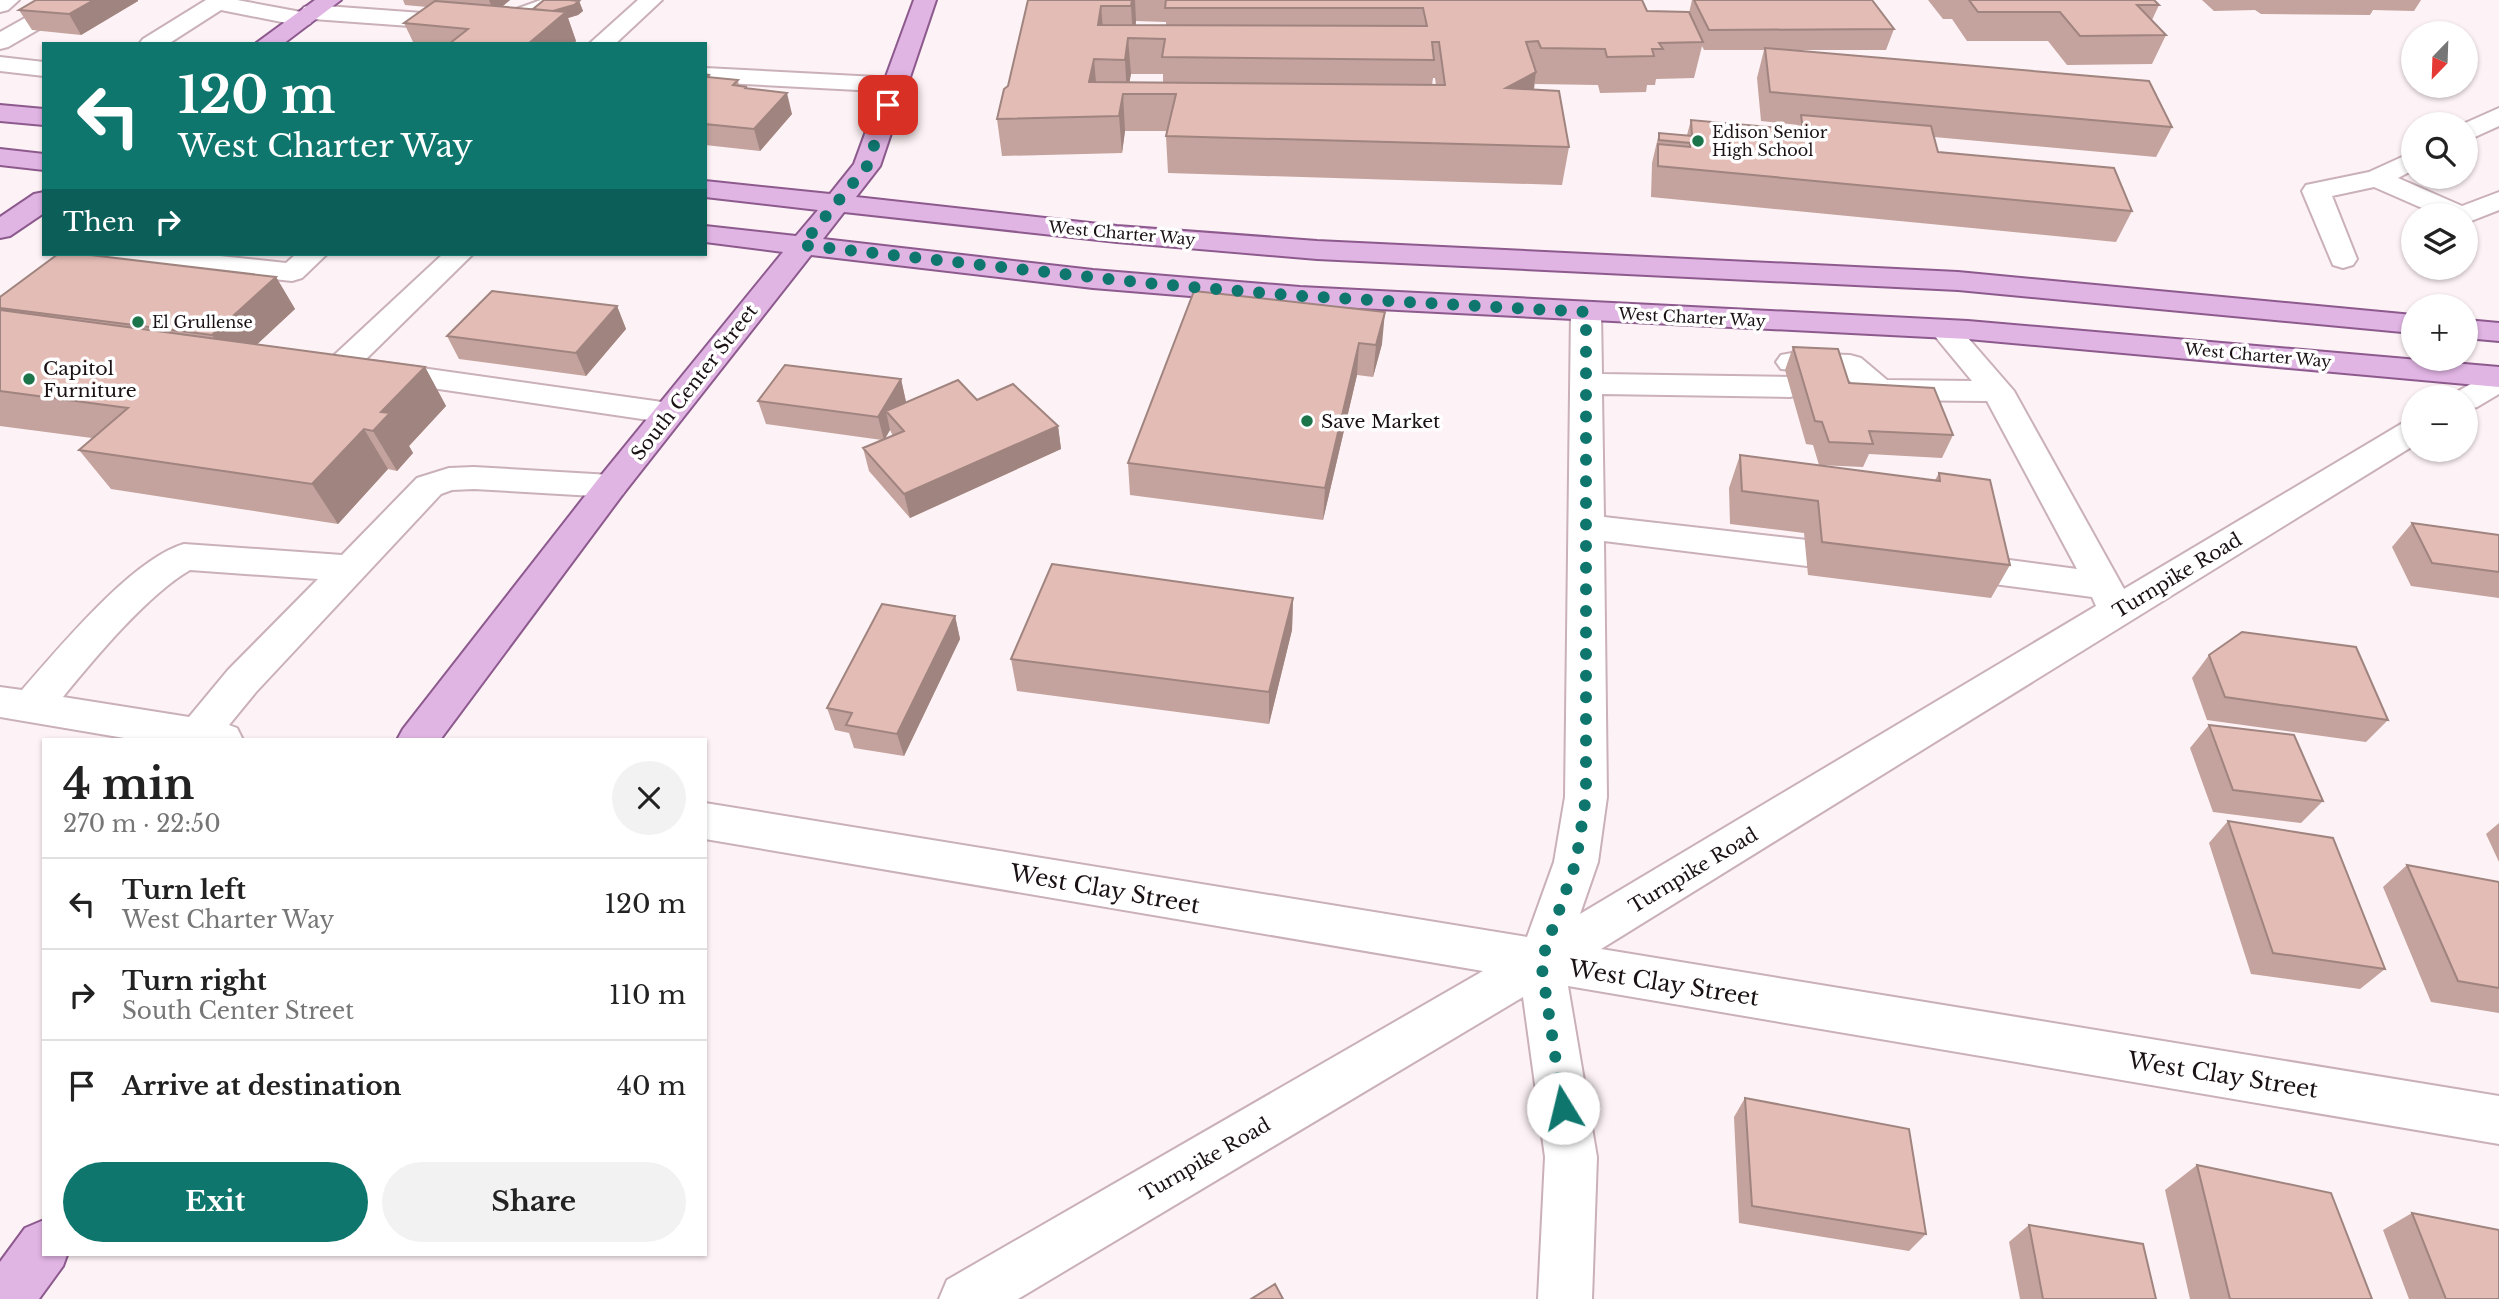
<!DOCTYPE html>
<meta charset="utf-8">
<style>
:root{--surface:#fff;--page:#f2f2f2;--text:#222;--muted:#767676;--line:#e0e0e0;--accent:#0f766e}
body{margin:0;font-family:"Libre Baskerville",serif;background:var(--page);color:var(--text);height:100vh;display:flex;flex-direction:column;font-size:26px;white-space:nowrap}
*{box-sizing:border-box;margin:0}
p{font-size:23px;color:var(--muted)}
.icon{flex:none;width:38px;height:38px;fill:none;stroke:currentColor;stroke-width:2;stroke-linecap:round;stroke-linejoin:round}
.map{position:relative;flex:1;overflow:hidden}
.details{position:absolute;left:42px;top:738px;width:665px;height:518px;display:flex;flex-direction:column;background:var(--surface);border-radius:0px;box-shadow:0 2px 5px #0004}
.details>*{flex:none}
.banner{position:absolute;left:42px;top:42px;width:665px;height:214px;border-radius:0px;box-shadow:0 2px 5px #0004;background:#0f766e;color:#fff;overflow:hidden}
.needle{width:46px;rotate:203deg}
.fabs{position:absolute;left:2401px;top:21px;display:grid;gap:14px}
.fabs a{display:grid;place-items:center;width:77px;height:77px;border-radius:50%;background:var(--surface);box-shadow:0 2px 5px #0004;font-size:35px}
.pin{position:absolute;display:grid;place-items:center;width:60px;height:60px;color:#fff;margin:-30px;border-radius:14px;box-shadow:0 4px 10px #0006}
.me{position:absolute;width:77px;margin:-38px;rotate:351deg;stroke-linejoin:round;filter:drop-shadow(0 0 5px #0008)}
.turn{display:flex;align-items:center;gap:24px;height:147px;padding:0 21px;font-size:32px}
.turn .icon{width:91px;height:91px;stroke-width:2.5}
.turn b{display:block;font-size:49px;line-height:60px}
.then{display:flex;align-items:center;height:66px;padding:0 21px;background:#0003;gap:14px;font-size:26px}
.round{display:grid;place-items:center;flex:none;width:74px;height:74px;border-radius:37px;background:var(--page)}
.overview{display:flex;align-items:center;justify-content:space-between;height:119px;padding:0 21px}
h1{font-size:42px;font-weight:700;line-height:52px}
.button{display:flex;gap:14px;margin-top:auto;padding:14px 21px}
.button a{flex:1;height:80px;border-radius:42px;background:var(--accent);color:#fff;font-size:28px;font-weight:700;line-height:80px;text-align:center}
.button a+a{background:var(--page);color:var(--text)}
ul{padding:0;list-style:none}
li{display:flex;align-items:center;gap:21px;height:91px;padding:0 21px;border-top:2px solid var(--line)}
li div{flex:1}
li b{display:block;font-size:26px}
li em{font-style:normal}
.map>svg:first-child{display:block}
.lines{fill:none;stroke-linecap:round;stroke-linejoin:round}
.minor-casing{stroke:#cab0b8;stroke-width:4}
.major-casing{stroke:#8d5a8e;stroke-width:4}
.minor{fill:#fff;fill-rule:evenodd}
.major{fill:#e0b4e3;fill-rule:evenodd}
.wall{fill:#c4a29d;fill-rule:evenodd}
.shaded-wall{fill:#a0847f}
.building{fill:#e4bcb6;stroke:#a0847f;stroke-width:2;fill-rule:evenodd}
.route{stroke:#0f766e;stroke-width:12;stroke-dasharray:0 21.6}
.poi-dot{fill:#1c754a;stroke:#fff;stroke-width:2.5}
.labels{text-anchor:middle;stroke-width:7;stroke-linejoin:round;paint-order:stroke}
.far-poi-label{font-size:16px;fill:#1a1114;stroke:#fff;text-anchor:start}
.far-street-label{font-size:16px;fill:#1a1114;stroke:#fff}
.poi-label{font-size:19px;fill:#1a1114;stroke:#fff;text-anchor:start}
.street-label{font-size:19px;fill:#1a1114;stroke:#fff}
.near-street-label{font-size:23px;fill:#1a1114;stroke:#fff}
</style>
<div class="map">
<svg width="2499" height="1299" viewBox="0 0 2499 1299">
<rect width="100%" height="100%" fill="#fdf2f5"/>
<g class="lines">
<defs>
<path id="minor" d="M0,0H19L8,10L0,12Z
M57,0H84L81,5L8,47L0,49V32Z
M206,0H237L301,12L304,7L312,5L491,18L541,0H573L570,5L493,32L313,19L310,24L302,26L221,10L168,44H139L143,39Z
M638,0H662L615,44H589Z
M0,57L44,62V76L0,71Z
M705,68L896,78L905,80L908,85L905,90L896,92L705,82Z
M2499,108V126L2466,141V124H2463Z
M2413,152V170L2398,178L2462,206L2499,192V210L2466,223V215H2438L2374,187L2332,196L2357,259L2353,265L2343,268L2333,265L2302,191L2306,185L2369,172Z
M107,254H201L286,263L296,254H327L302,278L292,281L133,264L102,276L30,329L19,332L0,329V311L13,313L82,264Z
M443,254H473L365,360L669,403L681,406L685,413L681,420L669,423L330,373L325,366L330,359Z
M1586,303L1597,306L1601,312L1602,374L1790,377L1801,380L1806,387L1801,394L1790,397L1602,394L1604,517L1807,540L1820,544L1825,553L1820,562L1807,566L1604,541L1607,797L1598,862L1580,914L2096,606L2092,597L1986,583L1973,579L1968,570L1973,561L1986,557L2077,569L1987,401L1879,400L1868,397L1842,374L1781,369L1776,362L1781,355L1792,353L1850,355L1861,358L1887,380L1972,381L1929,329L1933,323L1944,320L1955,323L2014,391L2124,589L2401,424L2413,421V446L1601,949L2499,1096V1144L1568,986L1597,1157L1592,1299H1538L1545,1157L1523,997L1018,1299H939L947,1280L1483,971L705,839V803L1527,937L1554,862L1565,797L1571,312L1575,306Z
M2499,371V394L2477,407L2466,410V397H2452L2455,393L2488,374Z
M474,467L611,475L623,478L628,486L623,494L611,497L474,489L452,490L441,494L256,692L229,725L237,728L243,740H136L0,717V687L22,690C59,648 132,559 184,544L342,555L417,478L449,468ZM190,570L318,579L228,670L189,717L63,697C94,659 148,594 190,570Z"/>
<path id="major" d="M315,0H341L283,44H255Z
M914,0H936L880,166L856,197L1117,226L1317,241L1958,272L2413,315V333L1958,290L1317,259L1117,242L844,212L823,239L1093,270L1300,287L1968,321L2499,367V387L1968,339L1300,305L1093,288L811,255L623,494L440,740H397L403,729L599,478L783,252L705,242V226L796,236L818,210L705,197V181L830,194L854,164Z
M0,105L44,109V125L0,121Z
M0,149L44,154V170L0,165Z
M44,192V213L10,236L0,238V217L34,194Z
M2466,320L2499,323V341L2466,338Z
M44,1220V1255H67L63,1266L39,1299H0V1262L25,1228Z"/>
</defs>
<use href="#minor" class="minor-casing"/>
<use href="#major" class="major-casing"/>
<use href="#minor" class="minor"/>
<use href="#major" class="major"/>
</g>
<path class="wall" d="M403,0H510L502,7L533,9L579,1L583,11L578,15L568,18L576,41L573,44H414L404,23L427,7L405,5Z
M1028,0H1642L1647,11L1689,13L1692,0H1872L1894,29L1886,50H1787L2172,127L2156,157L1934,137L1938,152L2132,211L2116,242L1651,197L1652,163L1659,133L1687,135L1691,120L1796,130L1798,125L1761,121L1757,78L1764,50H1704L1702,46L1694,78L1656,79L1655,85H1647L1646,92L1600,93L1598,85L1535,84V82L1534,90L1569,147L1562,185L1168,173L1166,136L1167,131H1125L1122,153L1002,156L997,119L1008,86ZM1136,21L1166,22V25H1136ZM1131,74H1163V82H1129ZM1433,78H1435L1436,85H1432Z
M1928,0H2154L2159,5L2152,20L2166,35L2152,64L2067,65L2048,41H1967L1952,19H1943Z
M2202,0H2421L2414,11L2373,10L2370,15L2261,14L2255,10L2214,11Z
M138,1L81,35L32,30L19,10Z
M705,74L709,75L710,78L738,80L739,86L747,87V89L792,114L760,151L705,145Z
M276,277L295,309L257,344L425,367L446,406L409,446L413,453L397,471L388,469L338,524L111,489L79,450L92,438L0,426V308Z
M1194,291L1382,344L1373,377L1357,375L1323,520L1130,495L1128,463Z
M617,306L626,329L586,376L459,359L447,336Z
M1793,347L1849,383L1953,435L1942,458L1869,454L1863,467L1819,465L1813,445L1806,444L1785,370Z
M901,379L906,402L977,400L1058,426L1061,449L910,518L869,471L863,448L882,440L766,424L758,401ZM890,430L893,436L885,439Z
M1740,455L1935,480L1939,473L2010,565L1991,598L1808,575L1804,533L1730,524L1729,488Z
M2412,523L2499,535V598L2411,586L2392,547Z
M1293,598L1292,630L1269,724L1017,691L1011,659Z
M955,616L960,639L904,756L854,748L849,733L835,730L827,708Z
M2209,655L2388,720L2366,742L2207,720L2192,678Z
M2209,725L2323,801L2301,823L2213,812L2190,748Z
M2228,821L2385,969L2360,989L2251,974L2209,843Z
M2499,823V862L2486,834Z
M2407,865L2499,882V1013L2431,1002L2383,887Z
M1745,1098L1926,1234L1909,1251L1739,1223L1734,1117Z
M2197,1165L2372,1299H2190L2165,1190Z
M2412,1213L2499,1299H2409L2383,1230Z
M2029,1225L2156,1299H2020L2009,1242Z"/>
<path class="shaded-wall" d="M94,0H138V1L81,35L69,14Z
M489,0H510L494,13Z
M1132,0H1135L1136,21L1133,41L1131,6Z
M579,1L583,11L578,15L568,18L576,41L573,44H528L518,21Z
M1101,6L1104,41L1101,60L1098,25Z
M1128,38L1131,74L1127,96L1125,60Z
M1094,59L1097,95L1092,118L1089,82Z
M1536,72L1531,108L1506,88Z
M787,93L792,114L760,151L754,129Z
M1123,94L1125,131L1122,153L1119,116Z
M276,277L295,309L233,367L212,335Z
M617,306L626,329L586,376L576,353Z
M1385,312L1382,344L1373,377L1376,345Z
M1359,343L1357,375L1323,520L1325,488Z
M425,367L446,406L409,446L413,453L397,471L373,431L381,412Z
M901,379L906,402L886,411L890,430L884,440L878,417Z
M1058,426L1061,449L910,518L904,494Z
M364,429L388,469L338,524L312,484Z
M1293,598L1292,630L1269,724V692Z
M955,616L960,639L904,756L897,734Z"/>
<path class="building" d="M36,0H94L69,14L19,10Z
M544,0H569L579,1L574,5L553,11L533,9Z
M1028,0H1132L1131,6H1101L1098,25L1427,26L1423,8H1165L1166,0H1642L1647,11L1689,12L1703,42L1659,43L1663,49H1652L1654,56L1607,57L1605,49L1541,48L1538,41L1526,42L1536,72L1506,88L1559,91L1569,147L1166,136L1176,94H1123L1119,116L997,119L1004,89L1008,86ZM1128,38L1165,39L1162,57L1434,60L1432,42H1439L1445,85L1089,82L1094,59L1125,60Z
M1694,0H1872L1894,29L1709,30Z
M1969,0H2154L2159,5H2137L2166,35L2080,36L2060,12H1978Z
M435,1L566,12L528,44H449L468,29L404,23Z
M1765,48L2149,81L2172,127L1770,92Z
M705,74L709,75L707,77L738,80L733,85L747,87L744,88L787,93L754,129L705,124Z
M1801,115L1931,126L1938,152L2114,168L2132,211L1658,166V144L1690,147V143L1659,140V133L1692,136L1691,120L1803,130Z
M58,254H82L276,277L212,335L0,308V297Z
M492,291L617,306L576,353L447,336Z
M1194,291L1385,312L1376,345L1359,343L1325,488L1128,463Z
M0,310L425,367L381,412L390,413L373,431L364,429L312,484L79,450L128,408L0,391Z
M1793,347L1838,349L1849,383L1934,388L1953,435L1869,431L1873,444L1829,442L1822,422L1815,421Z
M785,365L901,379L878,417L758,401Z
M958,380L977,400L1013,384L1058,426L904,494L863,448L904,431L886,411Z
M1740,455L1940,481L1939,473L1990,480L2010,565L1822,542L1818,501L1742,491Z
M2412,523L2499,535V572L2432,563Z
M1052,564L1293,598L1269,692L1011,659Z
M882,604L955,616L897,734L846,725L852,713L827,708Z
M2242,632L2356,647L2388,720L2225,697L2209,655Z
M2209,725L2294,735L2323,801L2233,790Z
M2228,821L2333,838L2385,969L2273,953Z
M2407,865L2499,882V988L2458,981Z
M1745,1098L1909,1129L1926,1234L1752,1206Z
M2197,1165L2331,1193L2372,1299H2230Z
M2412,1213L2499,1230V1299H2446Z
M2029,1225L2143,1244L2156,1299H2043Z
M1275,1284L1283,1299H1251Z"/>
<g class="lines">
<path class="route" d="M888,105L867,166L802,245L1145,283L1300,296L1586,312V797L1576,862L1541,962L1563,1108"/>
</g>
<g class="poi-dot">
<circle cx="1698" cy="141" r="7"/>
<circle cx="138" cy="322" r="7"/>
<circle cx="29" cy="379" r="7"/>
<circle cx="1307" cy="421" r="7"/>
</g>
<g class="labels">
<g class="far-poi-label">
<text x="1712" y="138">Edison Senior<tspan x="1712" dy="18">High School</tspan></text>
<text x="152" y="328">El Grullense</text>
</g>
<g class="far-street-label">
<text transform="translate(1122 233) rotate(5)" y="6">West Charter Way</text>
<text transform="translate(1692 317) rotate(3)" y="6">West Charter Way</text>
<text transform="translate(2258 355) rotate(5)" y="6">West Charter Way</text>
</g>
<g class="poi-label">
<text x="43" y="375">Capitol<tspan x="43" dy="22">Furniture</tspan></text>
<text x="1321" y="428">Save Market</text>
</g>
<g class="street-label">
<text transform="translate(694 382) rotate(-52)" y="7">South Center Street</text>
<text transform="translate(2177 575) rotate(-31)" y="7">Turnpike Road</text>
<text transform="translate(1693 870) rotate(-31)" y="7">Turnpike Road</text>
<text transform="translate(1205 1159) rotate(-30)" y="7">Turnpike Road</text>
</g>
<g class="near-street-label">
<text transform="translate(1105 889) rotate(10)" y="8">West Clay Street</text>
<text transform="translate(1664 983) rotate(9)" y="8">West Clay Street</text>
<text transform="translate(2223 1075) rotate(9)" y="8">West Clay Street</text>
</g>
</g>
</svg>
<div class="fabs">
<a><svg class="needle" viewBox="-14 -14 28 28"><path d="M0-13l5 13h-10z" fill="#e53935"/><path d="M0 13l5-13h-10z" fill="#767676"/></svg></a>
<a><svg class="icon" aria-label="search" viewBox="0 0 24 24"><circle cx="10" cy="10" r="6"/><path d="M15 15l6 6"/></svg></a>
<a><svg class="icon" aria-label="layers" viewBox="0 0 24 24"><path d="M12 4l9 5-9 5-9-5zM3 14l9 5 9-5"/></svg></a>
<a>+</a>
<a>−</a>
</div>
<div class="pin" style="left:888px;top:105px;background:#d93025"><svg class="icon" aria-label="arrive" viewBox="0 0 24 24"><path d="M6 21V4h12l-3 4 3 4H6"/></svg></div>
<svg class="me" style="left:1563px;top:1108px" viewBox="-20 -20 40 40"><circle r="19" fill="#fff"/><path d="M0-13L10 11 0 6-10 11z" fill="#0f766e"/></svg>
<div class="banner">
<div class="turn"><svg class="icon" aria-label="left" viewBox="0 0 24 24"><path d="M17 20v-9H6M10 6l-5 5 5 5"/></svg><div><b>120 m</b>West Charter Way</div></div>
<div class="then">Then<svg class="icon" aria-label="right" viewBox="0 0 24 24"><path d="M7 20v-9h11M14 6l5 5-5 5"/></svg></div>
</div>
<section class="details">
<div class="overview"><div><h1>4 min</h1><p>270 m · 22:50</p></div><a class="round"><svg class="icon" aria-label="close" viewBox="0 0 24 24"><path d="M6 6l12 12M18 6L6 18"/></svg></a></div>
<ul>
<li><svg class="icon" aria-label="left" viewBox="0 0 24 24"><path d="M17 20v-9H6M10 6l-5 5 5 5"/></svg><div><b>Turn left</b><p>West Charter Way</p></div><em>120 m</em></li>
<li><svg class="icon" aria-label="right" viewBox="0 0 24 24"><path d="M7 20v-9h11M14 6l5 5-5 5"/></svg><div><b>Turn right</b><p>South Center Street</p></div><em>110 m</em></li>
<li><svg class="icon" aria-label="arrive" viewBox="0 0 24 24"><path d="M6 21V4h12l-3 4 3 4H6"/></svg><div><b>Arrive at destination</b></div><em>40 m</em></li>
</ul>
<div class="button"><a>Exit</a><a>Share</a></div>
</section>
</div>
